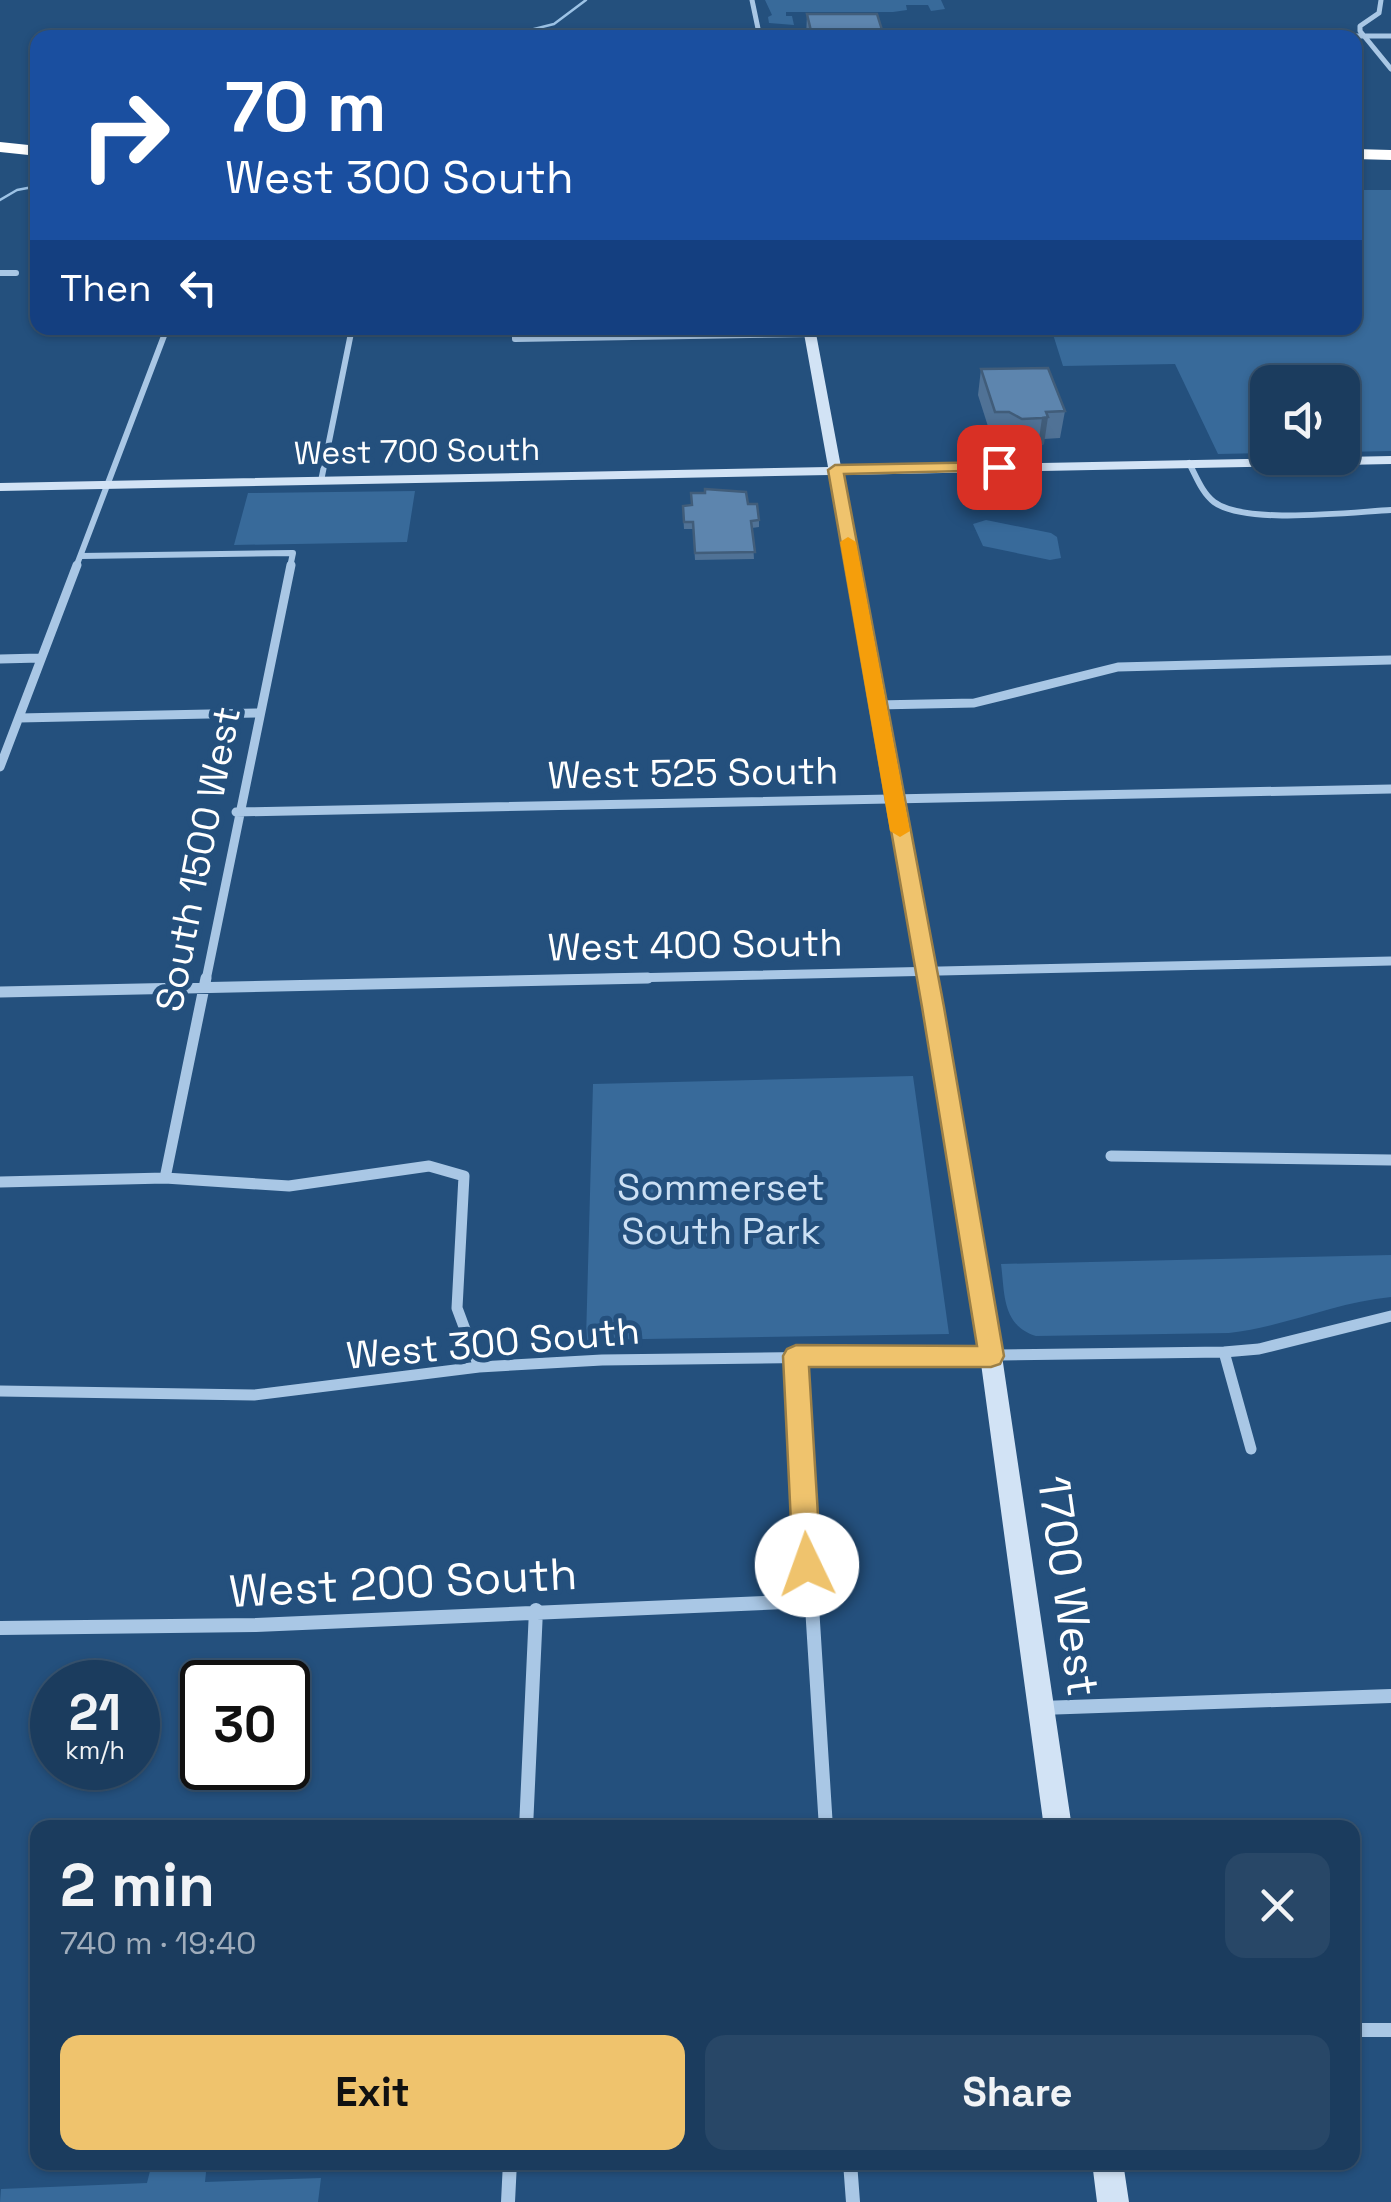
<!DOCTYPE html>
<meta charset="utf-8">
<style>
:root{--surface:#1b3c5e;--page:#284767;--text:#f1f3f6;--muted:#a0adbc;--line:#395673;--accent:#efc36d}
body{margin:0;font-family:"Space Grotesk",sans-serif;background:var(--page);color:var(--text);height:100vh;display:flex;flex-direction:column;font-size:38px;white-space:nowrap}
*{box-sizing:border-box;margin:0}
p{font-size:32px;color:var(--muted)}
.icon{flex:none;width:55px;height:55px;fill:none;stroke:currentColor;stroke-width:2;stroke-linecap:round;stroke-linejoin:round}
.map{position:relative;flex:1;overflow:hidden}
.details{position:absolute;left:30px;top:1820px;width:1330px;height:350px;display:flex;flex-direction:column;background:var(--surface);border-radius:20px;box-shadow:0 2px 8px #0004,0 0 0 2px var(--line)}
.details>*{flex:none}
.banner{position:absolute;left:30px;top:30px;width:1332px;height:305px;border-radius:20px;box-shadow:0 2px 8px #0004,0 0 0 2px var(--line);background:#1a4fa0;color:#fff;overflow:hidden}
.buttons{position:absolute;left:1250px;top:365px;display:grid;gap:20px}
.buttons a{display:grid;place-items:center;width:110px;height:110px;border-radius:20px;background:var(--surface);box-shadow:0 2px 8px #0004,0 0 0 2px var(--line);font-size:50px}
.speed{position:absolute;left:30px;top:1660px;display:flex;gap:20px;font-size:50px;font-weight:700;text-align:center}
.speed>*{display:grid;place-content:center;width:130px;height:130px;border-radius:50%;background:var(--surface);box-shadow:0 2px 8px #0004,0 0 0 2px var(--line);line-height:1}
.speed small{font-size:25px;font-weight:400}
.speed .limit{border:5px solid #111;border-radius:15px;background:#fff;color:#111}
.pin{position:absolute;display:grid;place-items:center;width:85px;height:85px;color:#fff;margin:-42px;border-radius:20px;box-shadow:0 5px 15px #0006}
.me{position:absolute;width:110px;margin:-55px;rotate:357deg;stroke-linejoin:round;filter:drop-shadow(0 0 8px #0008)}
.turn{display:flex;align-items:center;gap:35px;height:210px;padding:0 30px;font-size:45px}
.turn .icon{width:130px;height:130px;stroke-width:2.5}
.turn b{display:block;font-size:70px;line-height:85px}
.then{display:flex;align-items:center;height:95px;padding:0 30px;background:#0003;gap:20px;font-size:38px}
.round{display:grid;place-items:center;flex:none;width:105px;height:105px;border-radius:20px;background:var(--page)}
.overview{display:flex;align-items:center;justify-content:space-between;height:170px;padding:0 30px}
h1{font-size:60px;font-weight:800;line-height:75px}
.button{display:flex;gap:20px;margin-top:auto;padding:20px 30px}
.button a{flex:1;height:115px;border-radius:20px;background:var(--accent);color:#111;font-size:40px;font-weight:800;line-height:115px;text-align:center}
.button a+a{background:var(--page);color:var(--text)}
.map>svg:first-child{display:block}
.green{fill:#386a9a}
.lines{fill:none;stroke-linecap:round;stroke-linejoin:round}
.stream{stroke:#9dc3e6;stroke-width:2.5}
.street-far4{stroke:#a9c7e5;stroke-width:5}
.street-far3{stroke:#a9c7e5;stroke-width:6}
.street-far2{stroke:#a9c7e5;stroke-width:9}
.street-far1{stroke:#a9c7e5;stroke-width:11}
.street{stroke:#a9c7e5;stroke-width:14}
.secondary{fill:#d2e3f5;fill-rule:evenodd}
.highway{fill:#fff;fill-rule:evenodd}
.wall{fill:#507296}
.shaded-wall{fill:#415d7a}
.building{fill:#5d85ae;stroke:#415d7a;stroke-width:2.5}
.route{fill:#efc36d;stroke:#9b7f47;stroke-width:2.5}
.slow{fill:#f59e0b}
.labels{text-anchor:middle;stroke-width:10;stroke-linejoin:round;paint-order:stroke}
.far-street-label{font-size:32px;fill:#fff;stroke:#24507d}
.street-label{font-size:38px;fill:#fff;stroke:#24507d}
.park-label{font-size:38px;fill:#cce0f4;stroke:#24507d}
.near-street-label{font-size:45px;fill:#fff;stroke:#24507d}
</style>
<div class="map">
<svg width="1391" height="2202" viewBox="0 0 1391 2202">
<rect width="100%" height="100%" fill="#24507d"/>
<path class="green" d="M765,0H941L945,9L931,11L928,5H906L907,10L893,12H786V16H792L794,25L769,23L768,17L772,15Z
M1355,190H1391V451L1343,452L1342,382H1268L1267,453L1218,454L1175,364L1063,366L1051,328H1355Z
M415,491L407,542L234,545L248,493Z
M986,520L1051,533L1057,537L1061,558L1050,560L983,546L973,524Z
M913,1076L949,1334L586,1340L593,1084Z
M1391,1255V1297C1336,1302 1284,1327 1229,1333L1036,1336C1002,1325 1005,1295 1001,1264Z
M152,2163H207L205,2182L321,2178L318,2202H0L1,2189L147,2183Z"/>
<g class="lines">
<path class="stream" d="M498,38L554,24L586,0
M0,200L17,190L38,186"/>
<path class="street-far4" d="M752,0L760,38
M1381,0L1379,13L1360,26V31L1391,69
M1306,36H1391"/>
<path class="street-far3" d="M0,273H16
M515,328V339L810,334
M1189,463C1196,476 1202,493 1214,502C1244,525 1352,512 1391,510
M321,481L352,328
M81,556L293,553L290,567
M76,567L167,328"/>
<path class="street-far2" d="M0,659L40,658
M877,705L974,703L1118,667L1391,660
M19,718L257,713
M0,767L77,565
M236,812L1391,789
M206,980L291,565
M536,980L1391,961"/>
<path class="street-far1" d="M0,992L648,978
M1111,1156L1391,1160
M165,1178L206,978
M0,1182L165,1178L289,1186L429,1166L464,1176L457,1308L479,1367
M1224,1352L1251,1449
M796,1356L806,1514
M0,1391L254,1395L479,1367L602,1360L1224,1352L1259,1349L1391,1316"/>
<path class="street" d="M806,1511L826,1828
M0,1628L256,1625L809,1601
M1041,1708L1391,1696
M526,1828L536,1610
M1352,2030H1391
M850,2162L853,2202
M508,2202L510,2162"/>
<path class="secondary" d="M803,328H815L841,467L1391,456V464L843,475L943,1007L1002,1356L1072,1828H1044L980,1356L923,1007L829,475L0,491V483L828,467Z
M1092,2162H1123L1129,2202H1097Z"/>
<path class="highway" d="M0,142L38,146V156L0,152Z
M1355,149L1391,150V160L1355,159Z"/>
</g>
<path class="wall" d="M807,14L882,30L881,38H806Z
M981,369L1065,411L1060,438L1044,439V444L1038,446H1018L1006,439H992L978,395Z
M748,504L759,520V527L752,528L754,559L695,560L693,529H684L683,513Z"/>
<path class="shaded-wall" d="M1048,417L1044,444L1038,446L1042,418Z"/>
<path class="building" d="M807,14H877L882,30L811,31Z
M1048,368L1065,411L1046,412L1048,417L1042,418L1022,419L1009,412H995L981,369Z
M705,489L746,492L748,504H757L759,520L751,521L755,552L695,553L693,522H684L683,506L692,505L691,493H705Z"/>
<path class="route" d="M999,462L1005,463V470L844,474L944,1007L1004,1356L1000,1364L991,1367H809L821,1565L817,1574L807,1578L797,1574L793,1565L783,1356L787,1349L796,1345L977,1346L922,1007L828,470L835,465Z"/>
<path class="slow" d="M848,537L856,542L910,831L900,837L890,831L840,542Z"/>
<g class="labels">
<g class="far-street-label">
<text transform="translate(417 451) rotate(-1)" y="11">West 700 South</text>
</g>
<g class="street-label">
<text transform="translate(693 773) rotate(-1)" y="13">West 525 South</text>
<text transform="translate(198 859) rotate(-79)" y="13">South 1500 West</text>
<text transform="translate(695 945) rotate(-1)" y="13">West 400 South</text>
<text transform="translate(493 1343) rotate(-5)" y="13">West 300 South</text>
</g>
<g class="park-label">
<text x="721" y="1200">Sommerset<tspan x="721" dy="44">South Park</tspan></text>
</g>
<g class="near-street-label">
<text transform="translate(403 1582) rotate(-3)" y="16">West 200 South</text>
<text transform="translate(1069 1586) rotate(82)" y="16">1700 West</text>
</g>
</g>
</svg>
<div class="buttons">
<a><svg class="icon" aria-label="sound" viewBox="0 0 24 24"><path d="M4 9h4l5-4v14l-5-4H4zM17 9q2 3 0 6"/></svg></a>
</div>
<div class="speed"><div>21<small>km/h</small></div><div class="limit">30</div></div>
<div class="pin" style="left:999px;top:467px;background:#d93025"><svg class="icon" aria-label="arrive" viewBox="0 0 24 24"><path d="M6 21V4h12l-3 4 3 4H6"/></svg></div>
<svg class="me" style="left:807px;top:1565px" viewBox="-20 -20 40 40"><circle r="19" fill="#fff"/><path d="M0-13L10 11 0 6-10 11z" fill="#efc36d"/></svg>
<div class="banner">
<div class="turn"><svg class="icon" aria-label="right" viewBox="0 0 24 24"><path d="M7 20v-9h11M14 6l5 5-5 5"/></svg><div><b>70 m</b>West 300 South</div></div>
<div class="then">Then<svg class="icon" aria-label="left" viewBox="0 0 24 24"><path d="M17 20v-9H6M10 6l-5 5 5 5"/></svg></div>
</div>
<section class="details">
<div class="overview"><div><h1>2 min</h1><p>740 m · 19:40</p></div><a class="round"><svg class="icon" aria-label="close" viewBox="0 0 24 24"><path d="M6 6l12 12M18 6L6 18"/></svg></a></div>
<div class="button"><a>Exit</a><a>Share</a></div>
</section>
</div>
